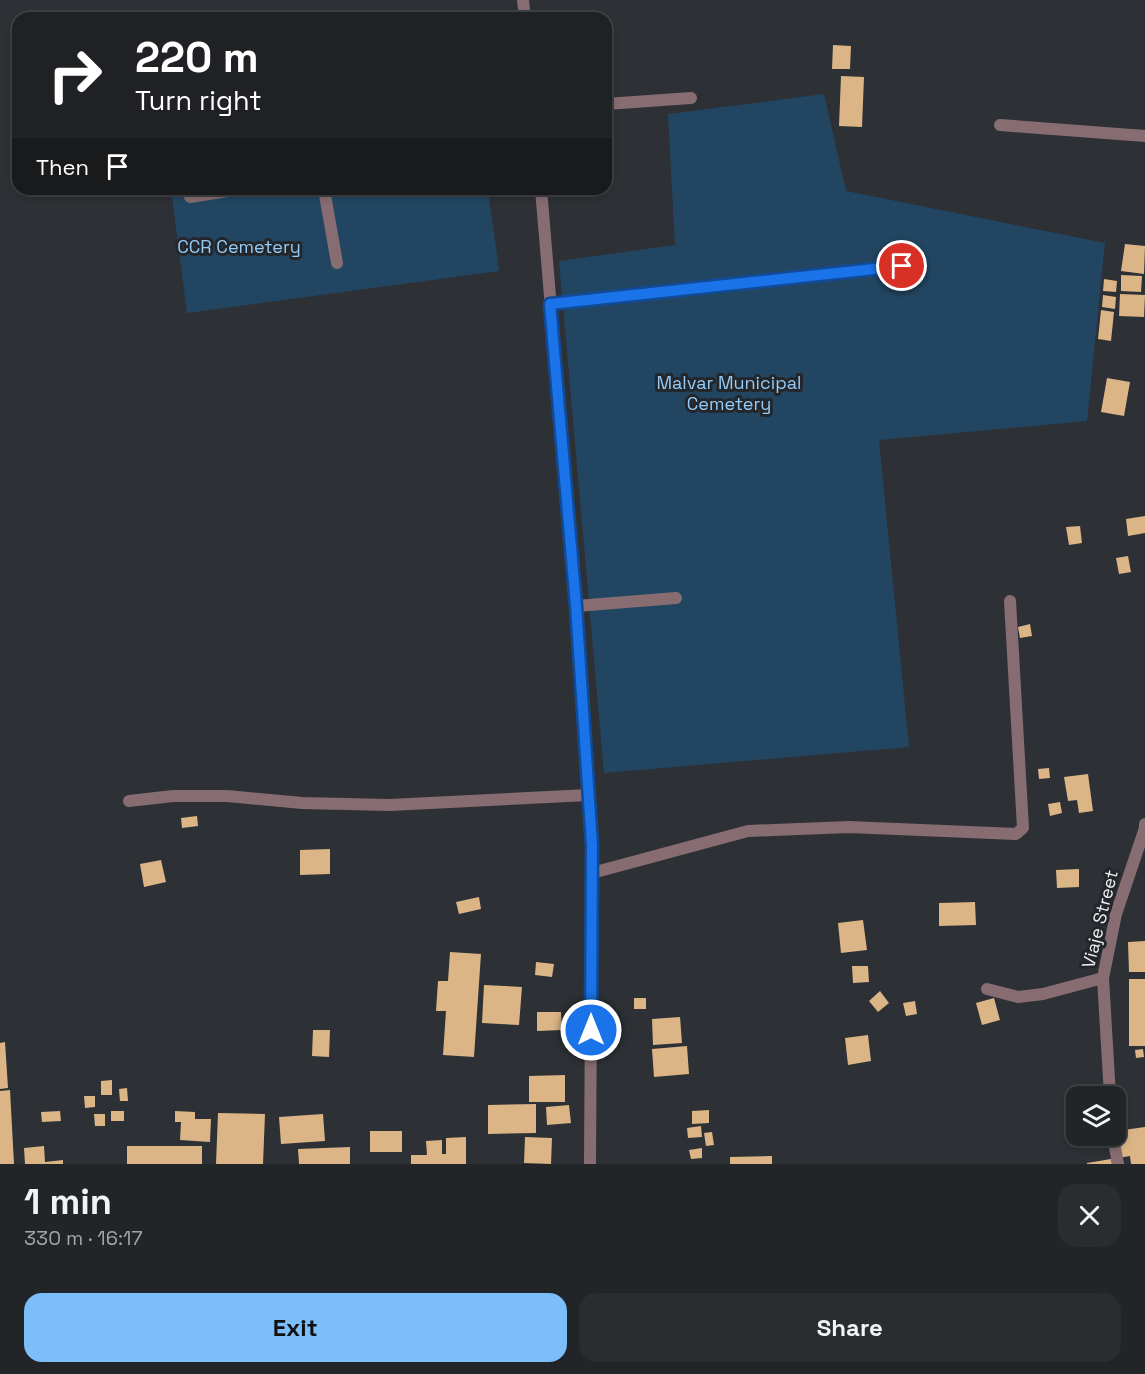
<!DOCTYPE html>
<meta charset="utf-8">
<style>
:root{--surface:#222528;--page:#2a2d30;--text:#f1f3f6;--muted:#a2a5a8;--line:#3f4245;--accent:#7cbef9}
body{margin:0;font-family:"Space Grotesk",sans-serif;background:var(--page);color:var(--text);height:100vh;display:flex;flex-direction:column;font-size:22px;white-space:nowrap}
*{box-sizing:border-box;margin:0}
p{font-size:20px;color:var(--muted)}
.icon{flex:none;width:33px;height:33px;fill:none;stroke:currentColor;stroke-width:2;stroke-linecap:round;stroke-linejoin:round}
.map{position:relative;height:1164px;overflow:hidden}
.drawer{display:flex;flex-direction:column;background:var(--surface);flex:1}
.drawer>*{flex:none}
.hud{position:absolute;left:12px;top:12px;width:600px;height:183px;border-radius:18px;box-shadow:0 3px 9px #0003,0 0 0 2px var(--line);background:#202124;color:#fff;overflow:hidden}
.fabs{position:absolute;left:1066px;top:1086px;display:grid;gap:12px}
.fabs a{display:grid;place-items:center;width:60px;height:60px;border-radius:12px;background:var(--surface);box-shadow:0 3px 9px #0003,0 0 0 2px var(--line);font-size:30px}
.pin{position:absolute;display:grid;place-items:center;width:51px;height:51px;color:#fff;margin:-26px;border:3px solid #fff;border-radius:50%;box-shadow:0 2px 6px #0007}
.me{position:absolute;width:66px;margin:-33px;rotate:0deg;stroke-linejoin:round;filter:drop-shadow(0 0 4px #0008)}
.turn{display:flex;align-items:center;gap:21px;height:126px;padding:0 24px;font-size:27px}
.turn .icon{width:78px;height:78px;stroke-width:2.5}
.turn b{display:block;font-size:42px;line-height:51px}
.then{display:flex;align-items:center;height:57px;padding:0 24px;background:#0003;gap:12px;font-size:22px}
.round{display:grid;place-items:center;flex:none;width:63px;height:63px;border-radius:18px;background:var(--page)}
.summary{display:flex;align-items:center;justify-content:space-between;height:102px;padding:0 24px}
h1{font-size:36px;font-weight:700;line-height:45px}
.primary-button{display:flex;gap:12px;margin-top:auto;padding:12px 24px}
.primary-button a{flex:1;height:69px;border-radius:18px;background:var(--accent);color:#111;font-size:24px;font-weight:700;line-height:69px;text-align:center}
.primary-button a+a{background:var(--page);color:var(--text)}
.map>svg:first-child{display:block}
.green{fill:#224662}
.building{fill:#dbb586}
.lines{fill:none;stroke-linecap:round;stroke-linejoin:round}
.service{stroke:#876d72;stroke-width:12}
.minor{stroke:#876d72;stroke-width:12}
.tertiary{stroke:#876d72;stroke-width:12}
.route-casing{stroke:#114b97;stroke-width:15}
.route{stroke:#1a73e8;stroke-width:10}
.labels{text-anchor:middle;stroke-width:6;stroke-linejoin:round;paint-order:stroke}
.park-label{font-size:18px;fill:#94cbf7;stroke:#23272b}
.street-label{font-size:18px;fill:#edeff2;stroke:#23272b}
</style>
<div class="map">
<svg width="1145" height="1164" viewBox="0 0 1145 1164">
<rect width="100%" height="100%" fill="#2d3135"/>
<path class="green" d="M824,94L846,191L1105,243L1087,421L879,440L909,747L604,773L559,261L675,245L668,114Z
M171,189H488L499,271L187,313Z"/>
<path class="building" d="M833,45L851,46L850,69H832Z
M841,76L864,77L862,127L839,126Z
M1125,244L1145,246L1144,274L1121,271Z
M1121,275L1142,276L1141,292L1121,291Z
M1104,279L1117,281L1116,292L1103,291Z
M1120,294L1145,295L1144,317L1119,316Z
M1103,295L1116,297L1115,309L1102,307Z
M1101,310L1114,312L1111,341L1098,339Z
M1107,378L1130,382L1124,416L1101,412Z
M1145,516V533L1128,536L1126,519Z
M1080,526L1082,543L1069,545L1066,527Z
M1128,556L1131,572L1119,574L1116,558Z
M1030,624L1032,636L1020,638L1018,627Z
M1049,768L1050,778L1039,779L1038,769Z
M1088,774L1093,811L1079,813L1077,800L1068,801L1064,777Z
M1060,802L1062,813L1050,816L1048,804Z
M197,816L198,826L182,828L181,818Z
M330,849V874L300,875V850Z
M161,860L166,882L144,887L140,864Z
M1079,869V887L1057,888L1056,870Z
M479,897L481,909L459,914L456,902Z
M975,902L976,925L939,926V903Z
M863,920L867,950L841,953L838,923Z
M1145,941V972H1129L1128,942Z
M450,952L481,954L474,1057L443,1055L446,1011H436L438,981H448Z
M536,962L554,964L552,977L535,975Z
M852,966H868L869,982L853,983Z
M1129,979H1145V1046H1129Z
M484,985L522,987L519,1025L482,1023Z
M880,991L889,1003L878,1012L869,1001Z
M634,998H646V1009H634Z
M994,998L1000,1020L982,1025L976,1003Z
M915,1001L917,1014L906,1016L903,1003Z
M537,1012H561L562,1030L537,1031Z
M680,1017L682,1043L653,1045L652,1019Z
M313,1030H330L329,1057L312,1056Z
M868,1035L871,1061L848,1065L845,1038Z
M5,1042L8,1088L0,1089V1043Z
M687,1046L689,1074L654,1077L652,1049Z
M1143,1049L1144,1057L1136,1058L1135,1050Z
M565,1075V1102H529V1076Z
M112,1080V1095H101V1081Z
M127,1088L128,1101H120L119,1089Z
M10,1090L14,1164H0V1091Z
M84,1096H95V1107L85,1108Z
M536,1104V1133L488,1134V1105Z
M569,1105L571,1123L547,1125L546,1107Z
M709,1110V1123L692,1124V1111Z
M60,1111L61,1121L42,1122L41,1112Z
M111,1111H124V1121H111Z
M175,1111L195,1112V1119H211L210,1142L180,1140L181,1122H175Z
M218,1113L265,1114L263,1164H216Z
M94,1114H105V1126H95Z
M323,1114L325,1141L281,1144L279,1117Z
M701,1126L702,1137L688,1138L687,1128Z
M1145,1127V1164H1131L1130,1156L1118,1158L1116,1131Z
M370,1131H402V1152H370Z
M712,1132L714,1145L706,1146L704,1133Z
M466,1137V1164H411V1155H427L426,1141L442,1140V1154H446V1138Z
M525,1137L552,1138L551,1164L524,1163Z
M44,1146L45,1162L63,1160V1164H25L24,1148Z
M127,1146H202V1164H127Z
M350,1147V1164H299L298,1149Z
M702,1148V1158L691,1159L689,1150Z
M772,1156V1164H730V1157Z
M1111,1159L1112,1164H1087V1163Z"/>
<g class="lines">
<path class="service" d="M606,104L691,98
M1000,125L1145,136
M324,189L337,263
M190,197L240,189
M550,304L902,266
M576,606L676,598
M592,873L748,831L849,827L1016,834L1023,828L1010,601"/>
<path class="minor" d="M129,801L173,796H227L302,803L390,805L588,795
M987,989L1018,997L1043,994L1103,978
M1110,1096L1103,978L1116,914L1145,828V824
M1113,1136L1118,1164"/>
<path class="tertiary" d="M523,0L525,18
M541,189L576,606L592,845L590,1164"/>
</g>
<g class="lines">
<defs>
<path id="route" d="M591,1030L592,845L576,606L550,304L902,266"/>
</defs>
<use href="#route" class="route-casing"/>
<use href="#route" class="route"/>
</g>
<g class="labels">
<g class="park-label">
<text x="239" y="253">CCR Cemetery</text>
<text x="729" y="389">Malvar Municipal<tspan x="729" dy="21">Cemetery</tspan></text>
</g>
<g class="street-label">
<text transform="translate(1100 919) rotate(-76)" y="6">Viaje Street</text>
</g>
</g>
</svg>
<div class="fabs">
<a><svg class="icon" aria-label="layers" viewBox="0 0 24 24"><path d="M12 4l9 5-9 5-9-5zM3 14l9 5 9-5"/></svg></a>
</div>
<div class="pin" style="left:902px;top:266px;background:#d93025"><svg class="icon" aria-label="arrive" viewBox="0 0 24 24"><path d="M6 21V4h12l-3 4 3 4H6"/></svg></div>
<svg class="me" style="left:591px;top:1030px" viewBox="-20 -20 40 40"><circle r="17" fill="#1a73e8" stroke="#fff" stroke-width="3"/><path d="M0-11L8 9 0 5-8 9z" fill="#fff"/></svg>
<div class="hud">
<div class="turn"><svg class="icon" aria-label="right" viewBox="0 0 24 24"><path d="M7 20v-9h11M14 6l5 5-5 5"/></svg><div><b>220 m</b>Turn right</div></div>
<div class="then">Then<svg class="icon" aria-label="arrive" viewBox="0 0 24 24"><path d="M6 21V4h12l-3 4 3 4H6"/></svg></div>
</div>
</div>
<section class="drawer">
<div class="summary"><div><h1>1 min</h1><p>330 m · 16:17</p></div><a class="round"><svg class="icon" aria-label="close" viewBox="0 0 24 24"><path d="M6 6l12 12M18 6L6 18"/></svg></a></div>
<div class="primary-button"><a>Exit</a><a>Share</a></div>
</section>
